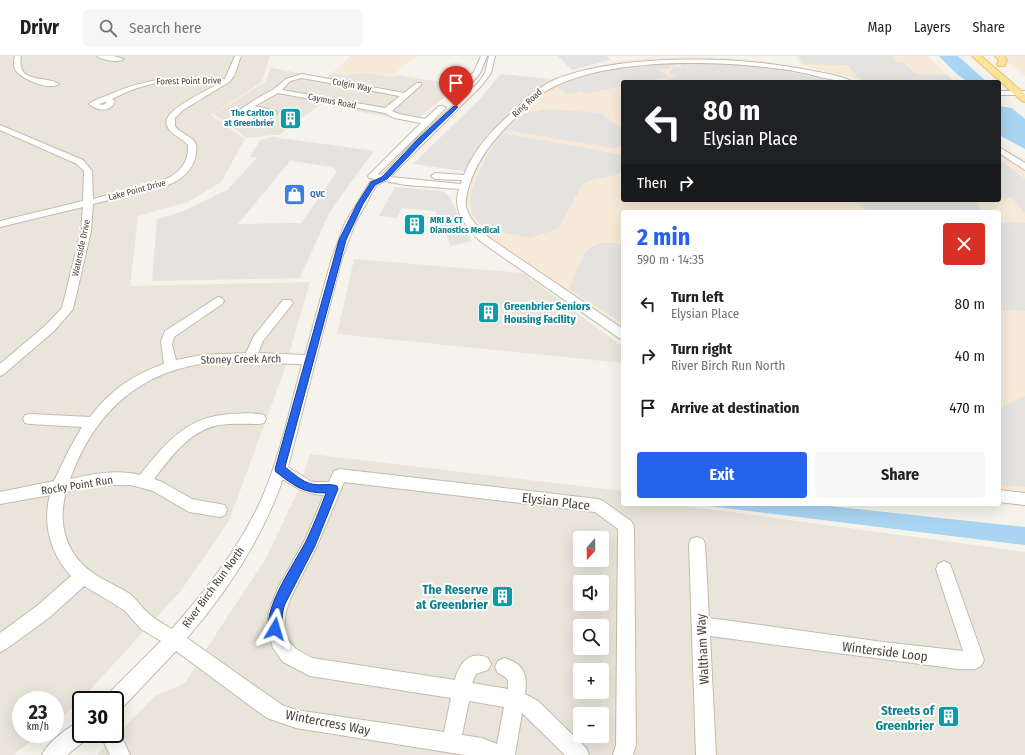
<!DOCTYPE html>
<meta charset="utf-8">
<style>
:root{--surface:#fff;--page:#f6f6f6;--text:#202124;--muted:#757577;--line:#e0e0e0;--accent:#2563eb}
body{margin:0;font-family:"Fira Sans Condensed",sans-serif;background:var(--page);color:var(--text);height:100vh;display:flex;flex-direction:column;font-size:15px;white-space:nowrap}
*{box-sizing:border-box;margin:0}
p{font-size:13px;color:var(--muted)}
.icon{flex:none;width:22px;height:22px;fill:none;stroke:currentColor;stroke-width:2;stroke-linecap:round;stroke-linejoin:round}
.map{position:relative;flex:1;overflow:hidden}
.side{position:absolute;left:621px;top:154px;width:380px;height:296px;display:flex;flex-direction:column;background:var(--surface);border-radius:4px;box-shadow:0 4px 16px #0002}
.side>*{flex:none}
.top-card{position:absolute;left:621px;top:24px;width:380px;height:122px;border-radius:4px;box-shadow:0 4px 16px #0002;background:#202124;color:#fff;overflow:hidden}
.needle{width:26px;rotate:200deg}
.controls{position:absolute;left:573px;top:475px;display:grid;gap:8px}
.controls a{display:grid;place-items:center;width:36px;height:36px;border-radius:4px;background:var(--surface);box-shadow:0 4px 16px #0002;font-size:20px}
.speed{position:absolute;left:12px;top:635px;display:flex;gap:8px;font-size:20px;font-weight:700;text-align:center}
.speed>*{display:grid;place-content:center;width:52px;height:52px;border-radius:50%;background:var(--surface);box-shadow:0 4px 16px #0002;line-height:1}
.speed small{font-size:10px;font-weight:400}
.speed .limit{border:2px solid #111;border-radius:6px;background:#fff;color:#111}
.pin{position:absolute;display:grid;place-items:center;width:34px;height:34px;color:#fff;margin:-41px -17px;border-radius:50% 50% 50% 0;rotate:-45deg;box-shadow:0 0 4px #0007}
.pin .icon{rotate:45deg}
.me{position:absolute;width:44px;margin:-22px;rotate:7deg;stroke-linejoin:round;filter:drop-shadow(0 0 3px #0008)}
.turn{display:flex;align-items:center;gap:14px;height:84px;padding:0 16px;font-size:18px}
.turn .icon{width:52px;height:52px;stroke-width:2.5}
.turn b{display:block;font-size:28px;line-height:34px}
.then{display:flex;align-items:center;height:38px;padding:0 16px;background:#0003;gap:8px;font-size:15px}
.round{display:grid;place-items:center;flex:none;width:42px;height:42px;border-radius:4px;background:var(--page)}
.summary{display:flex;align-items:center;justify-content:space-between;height:68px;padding:0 16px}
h1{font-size:24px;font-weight:700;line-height:30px;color:var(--accent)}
.cta{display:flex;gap:8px;margin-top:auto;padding:8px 16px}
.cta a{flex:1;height:46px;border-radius:4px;background:var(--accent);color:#fff;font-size:16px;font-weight:700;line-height:46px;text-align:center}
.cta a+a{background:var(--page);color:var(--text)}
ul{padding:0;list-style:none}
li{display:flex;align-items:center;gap:12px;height:52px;padding:0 16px}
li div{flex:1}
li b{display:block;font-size:15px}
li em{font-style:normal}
header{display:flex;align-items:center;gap:24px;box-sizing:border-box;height:56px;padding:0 20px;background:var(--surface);border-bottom:1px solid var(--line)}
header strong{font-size:19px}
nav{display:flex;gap:22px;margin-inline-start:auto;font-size:14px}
.search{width:280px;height:36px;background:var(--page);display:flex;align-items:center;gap:10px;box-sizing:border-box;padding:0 14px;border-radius:4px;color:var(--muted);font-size:15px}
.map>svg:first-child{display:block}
.residential{fill:#eae5da;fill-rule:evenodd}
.commercial{fill:#f7ead8}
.parking{fill:#e5e3e0;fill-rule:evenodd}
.water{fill:#a9d4f2}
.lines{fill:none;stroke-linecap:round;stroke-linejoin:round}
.minor-casing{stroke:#c2bbae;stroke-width:2}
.major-casing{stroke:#e6c16a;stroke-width:2}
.minor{fill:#fff;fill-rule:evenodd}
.major{fill:#ffe39c;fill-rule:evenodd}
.route{fill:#2563eb;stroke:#184099}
.labels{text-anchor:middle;stroke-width:4;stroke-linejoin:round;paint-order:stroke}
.far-street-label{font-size:9px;fill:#4b4439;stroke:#fff}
.far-culture-label{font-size:9px;font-weight:bold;fill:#0d838f;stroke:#fff;text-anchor:end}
.far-shop-label{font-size:9px;font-weight:bold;fill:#366cbe;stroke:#fff;text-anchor:start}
.culture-label{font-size:11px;font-weight:bold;fill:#0d838f;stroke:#fff;text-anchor:start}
.street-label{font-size:11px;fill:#4b4439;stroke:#fff}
.near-street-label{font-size:13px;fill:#4b4439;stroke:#fff}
.near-culture-label{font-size:13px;font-weight:bold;fill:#0d838f;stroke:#fff;text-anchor:end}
</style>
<header>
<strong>Drivr</strong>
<div class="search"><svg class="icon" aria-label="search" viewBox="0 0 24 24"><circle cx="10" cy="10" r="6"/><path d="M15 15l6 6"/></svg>Search here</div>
<nav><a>Map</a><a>Layers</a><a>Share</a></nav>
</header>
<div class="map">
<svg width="1025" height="699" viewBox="0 0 1025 699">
<rect width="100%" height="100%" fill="#f6f3ec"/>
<path class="residential" d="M0,0H270L262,26L211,59L245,83L221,126L188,146L138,160L130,230L310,226L284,315L229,465L180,536L75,650L55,666V644H21V678H40L13,699H0Z
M271,12L327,22L331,17L347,19L362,16L393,21L396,19L460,29L413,66L321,48L279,79H273L247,82L213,58L265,26Z
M354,203L523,217L623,291V307L337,278Z
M310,398L623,435V448H671L1025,496V699H97L155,640L185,627L218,575L265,504L298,435ZM580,482H602V504H580ZM580,526H602V548H580ZM580,570H602V592H580ZM580,614H602V636H580ZM580,658H602V680H580Z"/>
<path class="commercial" d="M351,0H416L392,20L361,16L347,18L332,17Z
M796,0H927L955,26H866L850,20L822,15L802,9Z
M1001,0H1025V20Z
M683,1L730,2L762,5L800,11L856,26H623V144H999V89L1015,99L1025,103V451L995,448H999V156H623V287L475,182L461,165L456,139L464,115L413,108L480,43L501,18L548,23L612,6L651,2Z"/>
<path class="parking" d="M558,0H607L610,4L572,14Z
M799,0H891L897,6H903L915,18L947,19L954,26H869L858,22L848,9L804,8Z
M674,6L677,9L669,10L670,13H658L669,21L643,26H623V30L584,38L581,35L566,38L557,30L583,20L618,12Z
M683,6L729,7L770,12L838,26H684V25L670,26L667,24L677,20L669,18L673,11L680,12Z
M501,18L548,23L489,76L474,94L465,115L413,108L480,43Z
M545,53L601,57L623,74V89L613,92L507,74L524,58Z
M502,77L623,99V112L620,117L615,119L588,125L582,129L558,173L530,182L484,172L472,158L470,141L475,126L489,96Z
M273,81L374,95L333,151L325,166L300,222L152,225L157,163L184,155L227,134L257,102L250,101L260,84ZM290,105L333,111L337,116L301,167L238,168Z
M999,103L1025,123V157L1012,142H999Z
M395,131L442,135L449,140L472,185L451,190L435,155L402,152L397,162L379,160Z
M852,144H974L984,156H870Z
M999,166L1025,167V255L1001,254L999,253Z
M602,187H614L623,189V268L569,233L585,196L591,191Z
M1025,340V431L999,429V352Z"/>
<path class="water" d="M939,0H958L987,26C982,26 976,27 971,26C962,25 945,6 939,0Z
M999,50L1012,52L1025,63V93L999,79Z
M693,448H810L1025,471V489Z"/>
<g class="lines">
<defs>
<path id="minor" d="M15,0H21C16,29 46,19 59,28C50,35 20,23 15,13C13,9 14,5 15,0Z
M97,0H114L124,3C119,7 102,4 97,0Z
M235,0H241L234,20L229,26L183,54L175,62V70C180,77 192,80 196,88C197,91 196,94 196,98C193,114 183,123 168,129L93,148L91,175L73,253L54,275L4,318L0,320V308L46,269L62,252L81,175L83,151L0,171V165L83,145L84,115L77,108L0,74V69L83,104L92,115L93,143C107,139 121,136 134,133C159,127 190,120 188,89C182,82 171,79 167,70C159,55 210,33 220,27C195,25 168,23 144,30C133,33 122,38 112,43L115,45C111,57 97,55 89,48C95,43 104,41 111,38C152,20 182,20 225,23ZM106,46L107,47L102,49L99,48Z
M481,0H487L480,17L464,36H458V32L474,16Z
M489,0H495L491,17L483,28L390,121L461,128L462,124L435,123L431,120L435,117L464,119C472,97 489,77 507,61C521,48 536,32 554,24C611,0 715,0 777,9C792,11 844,19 853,26C832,26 810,17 788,14C720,4 601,0 543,37C513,64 481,90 469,130C467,137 465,144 466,151C469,163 479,172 488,181L623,273V283L619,282L480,185C466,170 452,155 459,133L406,129L385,125L376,130L355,167L342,202L288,411L312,426H329L334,415L339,413L598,443L603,445L631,465L634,470L636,689L633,699H613L616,689L618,473L595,456L344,426L316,492L291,541L286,555L284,571L286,582L296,593L312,602L455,624C459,607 470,594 488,602L491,608L488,614L476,618L472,627L508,633V624L504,620L498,617L495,611L498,605L504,602C524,607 528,620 525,638L538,645L586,692L589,699H565L522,657L515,699H465L296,672L267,662L176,595L122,652L115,654V644H106L108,638L161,585L141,573L125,555L116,549L84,530L50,561L6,593L0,596V577L38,549L71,520C51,499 42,468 50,439L0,448V436L54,425L70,392L82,371L30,368L25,367L23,363L25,359L30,358L90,361C109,335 134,318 164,308L161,285L165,275L218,241L222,242L224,245L222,248L174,281L172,289L176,304L202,299L246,297L254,280L283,244H291L293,247L263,285L258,297L305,299L332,202L345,167L370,126L376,123L369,122L368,120L421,67L394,62L385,57L278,37L255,50L276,55L277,57L261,69L248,68L238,62V55L256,43L274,33L286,23L302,18L404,37L417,27H421V29L392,55L399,58L425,63L439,50H442L446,52L378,118L382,119L417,83L479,26L485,17ZM302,22L400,40L385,52L282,34L290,25ZM250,54L267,58L257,64L245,59ZM215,306L302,308C290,353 280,400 262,442C241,490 206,534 172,573C164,568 156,564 149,558C142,552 137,544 130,538C118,530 104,525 93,517C66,498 57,468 66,436L101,429H131L153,435L189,456L220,461L225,459L227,454L225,449L192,443L162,426L154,423C171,401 190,374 219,369C232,367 246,368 259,368L264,367L266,363L264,359C255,357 245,357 236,358C189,358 167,385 140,419C117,413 93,418 70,423C95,354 142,313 215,306ZM283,423C297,433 307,438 324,439L306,482L278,532L269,555L267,571L273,592L283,606L310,620L451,642L444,676L296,654L282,649L187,582C228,535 262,482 283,423ZM469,645L504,651L497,688L482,682L462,679Z
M999,35H1025V39H999Z
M999,91L1025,107V114L999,97Z
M999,434L1025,437V449L999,446Z
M697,481L703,483L705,488L709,562L883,586L963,595L936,513L938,508L944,505L950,508L984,604L981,610L975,613H958L710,580L716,699H696L689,488L691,483Z
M81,665V678H89L88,682L67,699H42C47,687 69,670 81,665Z
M115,671H117L130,699H110L100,678H115Z"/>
<path id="major" d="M972,0H981L1025,38V46L1022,45Z
M995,0H1004L1007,4L1004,10H998L997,8L999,4Z"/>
</defs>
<use href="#minor" class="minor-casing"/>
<use href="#major" class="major-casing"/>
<use href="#minor" class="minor"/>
<use href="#major" class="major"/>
</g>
<path class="route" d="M454,50L458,51L422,86L387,123L375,129L363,148L346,184L285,411C293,417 302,426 312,428C320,430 329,427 337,430L338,433L315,490L285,548C281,558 283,568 279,577L275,579L270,577C261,553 296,506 307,483C314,468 320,453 326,437C302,437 295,430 276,416L275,413L339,184L357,148L371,126L382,121L418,83Z"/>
<defs>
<symbol id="building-square" viewBox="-11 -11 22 22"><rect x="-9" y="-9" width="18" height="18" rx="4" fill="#0f9aa8" stroke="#fff"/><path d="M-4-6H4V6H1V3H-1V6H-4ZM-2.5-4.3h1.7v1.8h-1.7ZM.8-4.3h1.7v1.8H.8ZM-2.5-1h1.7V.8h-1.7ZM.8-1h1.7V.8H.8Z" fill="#fff"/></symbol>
<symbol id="shop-square" viewBox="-11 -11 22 22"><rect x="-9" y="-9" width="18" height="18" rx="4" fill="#3f7fe0" stroke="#fff"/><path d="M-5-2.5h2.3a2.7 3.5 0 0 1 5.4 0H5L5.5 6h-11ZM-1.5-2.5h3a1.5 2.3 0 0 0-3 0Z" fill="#fff"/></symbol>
</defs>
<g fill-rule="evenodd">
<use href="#building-square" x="278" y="50" width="25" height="25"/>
<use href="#shop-square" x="282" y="126" width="25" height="25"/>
<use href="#building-square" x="402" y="156" width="25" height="25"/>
<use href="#building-square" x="476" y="244" width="25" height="25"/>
<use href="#building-square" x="490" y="528" width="25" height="25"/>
<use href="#building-square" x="936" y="648" width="25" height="25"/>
</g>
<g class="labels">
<g class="far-street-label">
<text transform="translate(189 25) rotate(-1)" y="3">Forest Point Drive</text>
<text transform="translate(352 29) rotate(11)" y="3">Colgin Way</text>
<text transform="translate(332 45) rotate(11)" y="3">Caymus Road</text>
<text transform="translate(527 47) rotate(-43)" y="3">Ring Road</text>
<text transform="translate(137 134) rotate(-15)" y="3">Lake Point Drive</text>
<text transform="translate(81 192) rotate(-78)" y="3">Waterside Drive</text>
</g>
<g class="far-culture-label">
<text x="274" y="60">The Carlton<tspan x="274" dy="10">at Greenbrier</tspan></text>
<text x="430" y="167" text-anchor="start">MRI &amp; CT<tspan x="430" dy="10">Dianostics Medical</tspan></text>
</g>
<g class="far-shop-label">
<text x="310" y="141">QVC</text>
</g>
<g class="culture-label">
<text x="504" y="254">Greenbrier Seniors<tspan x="504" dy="13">Housing Facility</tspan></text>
</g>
<g class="street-label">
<text transform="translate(241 303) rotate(-1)" y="4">Stoney Creek Arch</text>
<text transform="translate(77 429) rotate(-9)" y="4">Rocky Point Run</text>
<text transform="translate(213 531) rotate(-54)" y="4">River Birch Run North</text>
</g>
<g class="near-street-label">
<text transform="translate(556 445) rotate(7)" y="5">Elysian Place</text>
<text transform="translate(702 593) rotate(-93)" y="5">Waltham Way</text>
<text transform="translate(885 595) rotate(7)" y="5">Winterside Loop</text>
<text transform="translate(328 666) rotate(11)" y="5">Wintercress Way</text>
</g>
<g class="near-culture-label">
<text x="488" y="538">The Reserve<tspan x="488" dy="15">at Greenbrier</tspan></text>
<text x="934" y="659">Streets of<tspan x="934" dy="15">Greenbrier</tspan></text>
</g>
</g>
</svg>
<div class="controls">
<a><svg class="needle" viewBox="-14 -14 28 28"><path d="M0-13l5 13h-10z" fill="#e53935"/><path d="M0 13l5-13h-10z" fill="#757577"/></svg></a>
<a><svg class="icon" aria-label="sound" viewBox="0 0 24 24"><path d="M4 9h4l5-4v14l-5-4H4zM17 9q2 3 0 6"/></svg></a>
<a><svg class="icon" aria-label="search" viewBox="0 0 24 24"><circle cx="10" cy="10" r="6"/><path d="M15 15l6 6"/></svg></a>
<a>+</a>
<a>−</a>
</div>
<div class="speed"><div>23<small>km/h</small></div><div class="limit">30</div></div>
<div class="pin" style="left:456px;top:51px;background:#d93025"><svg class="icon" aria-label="arrive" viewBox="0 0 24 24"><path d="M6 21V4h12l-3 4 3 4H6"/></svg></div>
<svg class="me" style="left:275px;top:573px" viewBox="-20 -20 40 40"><path d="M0-17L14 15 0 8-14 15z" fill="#2563eb" stroke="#fff" stroke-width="4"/></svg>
<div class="top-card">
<div class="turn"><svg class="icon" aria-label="left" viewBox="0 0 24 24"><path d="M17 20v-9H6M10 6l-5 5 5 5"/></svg><div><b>80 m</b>Elysian Place</div></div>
<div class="then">Then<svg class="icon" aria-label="right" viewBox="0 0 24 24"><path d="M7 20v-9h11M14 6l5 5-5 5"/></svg></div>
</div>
<section class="side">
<div class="summary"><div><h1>2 min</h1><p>590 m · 14:35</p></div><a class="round" style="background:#d93025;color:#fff"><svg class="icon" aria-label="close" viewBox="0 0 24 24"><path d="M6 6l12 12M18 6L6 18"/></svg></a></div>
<ul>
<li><svg class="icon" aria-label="left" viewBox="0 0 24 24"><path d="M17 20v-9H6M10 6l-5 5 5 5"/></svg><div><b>Turn left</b><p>Elysian Place</p></div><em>80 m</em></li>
<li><svg class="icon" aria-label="right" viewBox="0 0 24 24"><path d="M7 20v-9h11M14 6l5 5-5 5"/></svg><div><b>Turn right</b><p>River Birch Run North</p></div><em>40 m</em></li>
<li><svg class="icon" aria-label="arrive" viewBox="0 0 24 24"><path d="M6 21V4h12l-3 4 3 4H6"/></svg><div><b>Arrive at destination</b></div><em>470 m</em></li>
</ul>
<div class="cta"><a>Exit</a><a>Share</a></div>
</section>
</div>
